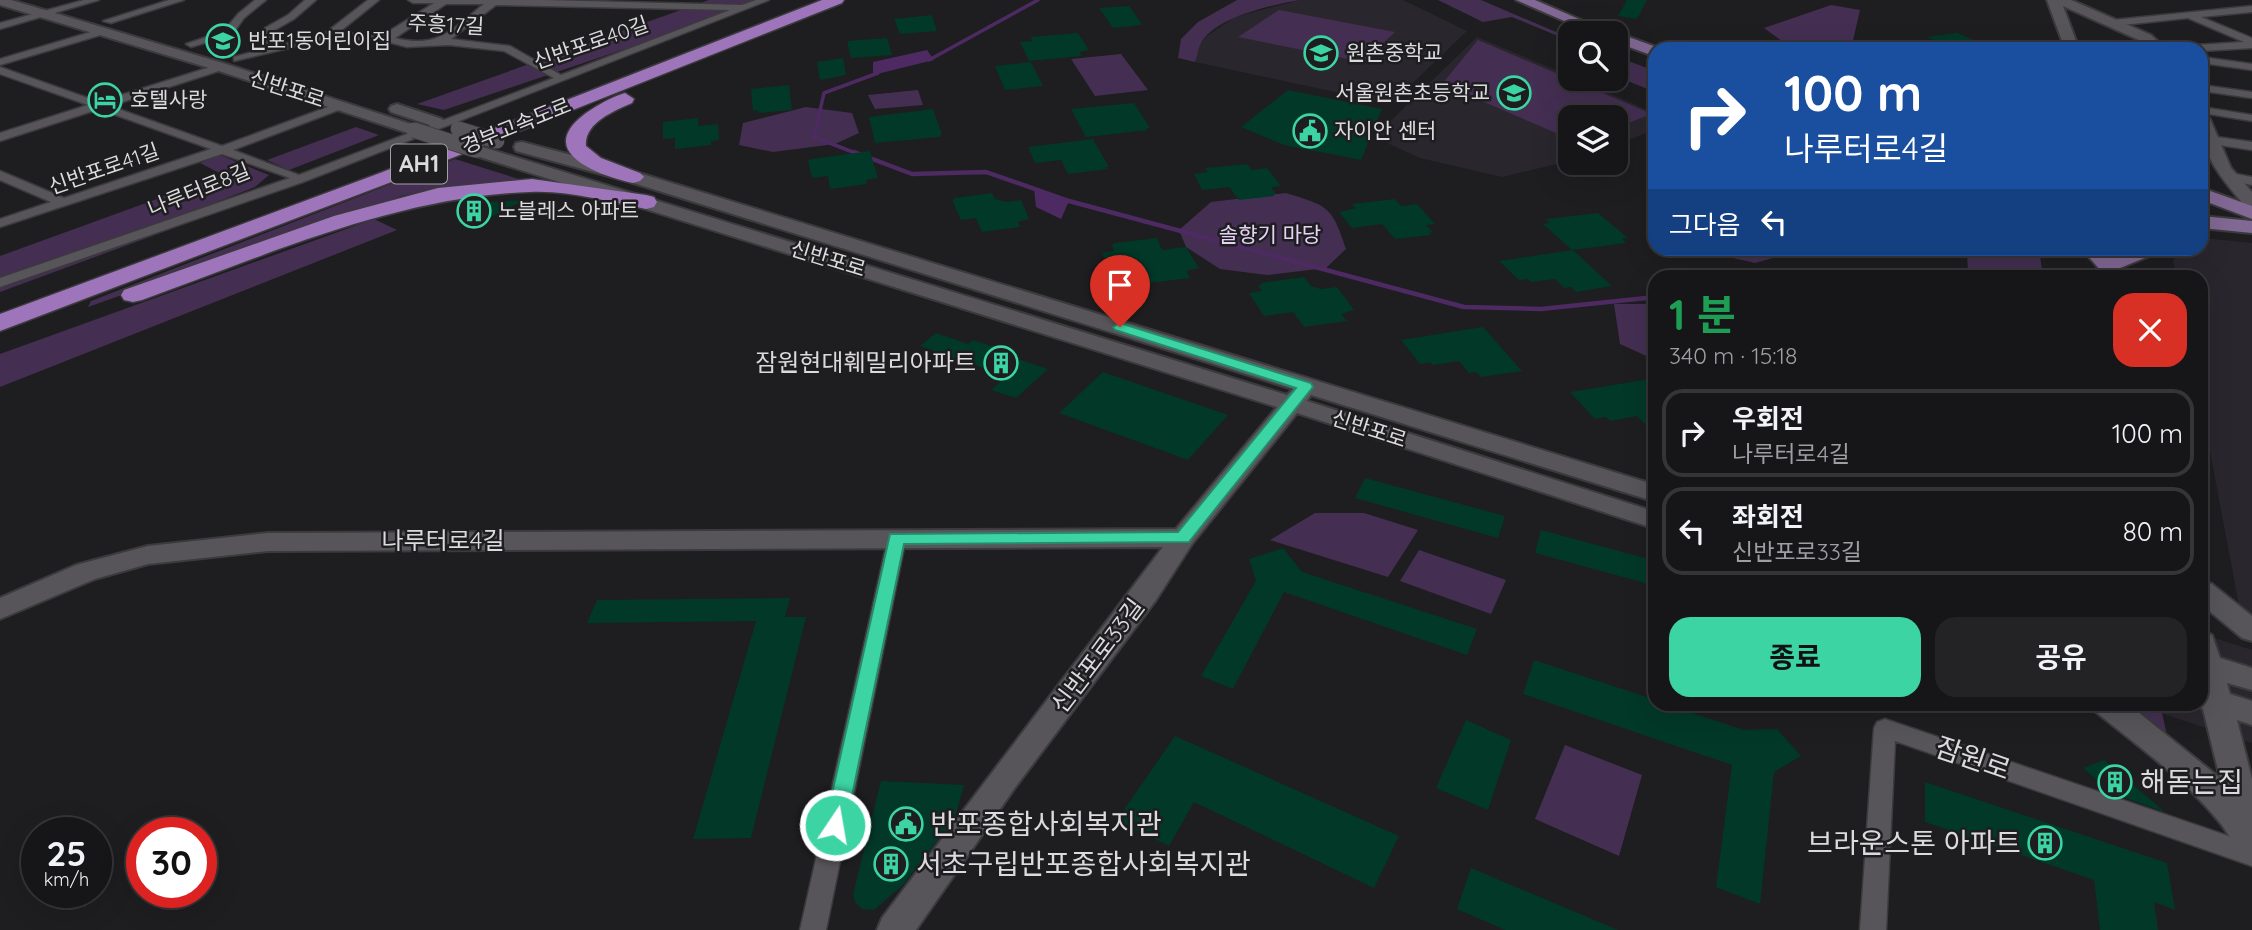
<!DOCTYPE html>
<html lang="ko">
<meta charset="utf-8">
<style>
:root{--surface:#161618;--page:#232325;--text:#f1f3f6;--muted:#9e9fa2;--line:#353537;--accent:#3cd4a3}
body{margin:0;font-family:Quicksand,"Noto Sans KR",sans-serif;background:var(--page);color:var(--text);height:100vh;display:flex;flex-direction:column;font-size:26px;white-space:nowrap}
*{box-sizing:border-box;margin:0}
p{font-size:23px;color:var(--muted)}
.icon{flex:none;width:38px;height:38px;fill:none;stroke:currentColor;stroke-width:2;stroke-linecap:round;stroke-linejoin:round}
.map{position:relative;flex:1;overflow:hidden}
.drawer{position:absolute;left:1648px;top:270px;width:560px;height:441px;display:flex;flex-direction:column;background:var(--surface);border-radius:21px;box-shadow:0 7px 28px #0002,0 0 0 2px var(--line)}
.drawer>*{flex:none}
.top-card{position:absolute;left:1648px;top:42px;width:560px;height:214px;border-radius:21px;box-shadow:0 7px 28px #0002,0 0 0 2px var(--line);background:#1a4fa0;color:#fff;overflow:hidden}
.tools{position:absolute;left:1558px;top:21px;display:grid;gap:14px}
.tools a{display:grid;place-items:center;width:70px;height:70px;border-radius:14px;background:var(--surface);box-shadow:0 7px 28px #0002,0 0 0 2px var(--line);font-size:35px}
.speed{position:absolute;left:21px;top:817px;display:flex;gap:14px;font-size:35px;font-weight:700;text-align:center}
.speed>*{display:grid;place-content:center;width:91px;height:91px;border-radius:50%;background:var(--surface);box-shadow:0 7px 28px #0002,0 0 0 2px var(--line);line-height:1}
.speed small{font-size:18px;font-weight:400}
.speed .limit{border:10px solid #d22;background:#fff;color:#111}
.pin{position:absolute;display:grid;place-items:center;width:60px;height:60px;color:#fff;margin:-72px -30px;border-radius:50% 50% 50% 0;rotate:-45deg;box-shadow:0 0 7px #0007}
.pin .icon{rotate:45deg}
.me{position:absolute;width:77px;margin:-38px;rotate:12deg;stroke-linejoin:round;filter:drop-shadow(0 0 5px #0008)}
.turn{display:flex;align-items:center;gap:24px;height:147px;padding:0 21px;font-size:32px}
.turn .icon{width:91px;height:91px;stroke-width:2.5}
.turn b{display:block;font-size:49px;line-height:60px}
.then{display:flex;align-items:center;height:66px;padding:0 21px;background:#0003;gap:14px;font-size:26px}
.round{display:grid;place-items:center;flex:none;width:74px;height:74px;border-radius:21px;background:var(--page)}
.overview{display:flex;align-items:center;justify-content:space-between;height:119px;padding:0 21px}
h1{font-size:42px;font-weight:700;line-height:52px;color:#1e9e55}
.primary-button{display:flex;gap:14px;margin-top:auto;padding:14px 21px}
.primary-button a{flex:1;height:80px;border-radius:21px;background:var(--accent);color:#111;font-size:28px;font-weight:700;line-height:80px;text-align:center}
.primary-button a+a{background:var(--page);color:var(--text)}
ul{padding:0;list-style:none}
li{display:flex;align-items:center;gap:21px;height:88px;margin:0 14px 10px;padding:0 7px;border:4px solid var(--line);border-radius:21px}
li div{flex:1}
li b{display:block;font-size:26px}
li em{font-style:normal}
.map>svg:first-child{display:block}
.built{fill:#2a262e}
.green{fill:#442f52}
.water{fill:#4d2a62}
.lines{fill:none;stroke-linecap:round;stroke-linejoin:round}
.stream-far1{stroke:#4d2a62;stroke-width:3.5}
.stream{stroke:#4d2a62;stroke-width:4.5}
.building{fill:#023828}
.street-casing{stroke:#3b3a3c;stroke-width:3}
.secondary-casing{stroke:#3b3a3c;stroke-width:4}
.primary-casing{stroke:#3b3a3c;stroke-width:4}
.highway-casing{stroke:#3b3a3c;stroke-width:3}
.street{fill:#575559;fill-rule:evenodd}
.secondary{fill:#575559;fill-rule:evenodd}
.primary{fill:#826894;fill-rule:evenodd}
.highway{fill:#9e74bb;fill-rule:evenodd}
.secondary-bridge-casing{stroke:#3b3a3c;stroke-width:17;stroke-linecap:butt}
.secondary-bridge{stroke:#575559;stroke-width:15}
.route{fill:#3cd4a3;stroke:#278a6a;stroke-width:2}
.labels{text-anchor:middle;stroke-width:5;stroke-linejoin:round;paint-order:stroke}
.far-street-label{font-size:21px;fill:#dcdadc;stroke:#1e1d20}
.far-poi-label{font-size:21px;fill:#dcdadc;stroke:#1e1d20;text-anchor:start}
.far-park-label{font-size:21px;fill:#e6d2f5;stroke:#1e1d20}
.shield{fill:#1e1d20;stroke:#a3a1a4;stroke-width:2}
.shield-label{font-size:23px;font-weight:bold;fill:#dcdadc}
.poi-label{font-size:24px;fill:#dcdadc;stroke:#1e1d20;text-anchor:end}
.street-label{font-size:24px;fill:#dcdadc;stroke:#1e1d20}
.near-street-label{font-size:28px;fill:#dcdadc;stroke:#1e1d20}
.near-poi-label{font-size:28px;fill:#dcdadc;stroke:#1e1d20;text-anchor:start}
</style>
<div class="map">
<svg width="2252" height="930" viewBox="0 0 2252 930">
<rect width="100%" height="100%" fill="#1e1d20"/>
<path class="built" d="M1300,0H1403L1467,31L1391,104L1195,62L1200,44L1207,36L1235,17Z
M1477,37L1570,76V79H1576L1655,113V130L1615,145V117H1570V161L1502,177L1420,158L1374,137Z
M2204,238L2252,243V616L2239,605L2202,409V276H2176L2173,260L2189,249L2202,248Z
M2202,634L2252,650V743L2133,704H2202Z"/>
<path class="green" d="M709,0H757L681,30L444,110L417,104Z
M1237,0H1300C1272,5 1213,17 1200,45C1198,50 1197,57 1195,62L1178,58L1181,39L1198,22Z
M1438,0H1481L1570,38V41L1512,17L1483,22Z
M1831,5L1860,10L1851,49H1799L1787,45L1764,28Z
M1279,10L1395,32L1363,62L1238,37Z
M1478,40L1652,114L1615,128V117H1570V139L1442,84Z
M1121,54L1148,90L1095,96L1071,59Z
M1615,56L1655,71V92L1615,76Z
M918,90L923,105L875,109L868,95Z
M806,107L852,113L859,133L835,144L773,152L739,145L743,123Z
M356,127L379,135L289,170L267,160Z
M220,155L269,175L255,187L166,222L174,228L0,292V256L223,175L200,163Z
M455,159L528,182C484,181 444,186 401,196L88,307L91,301Z
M1286,193C1327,206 1332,205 1346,249L1326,268L1267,275L1220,269L1186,247L1179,230L1211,202Z
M374,219L397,230L0,387V354Z
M1694,249H1775L1784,255L1755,263Z
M1967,249H2039L2043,276H1968Z
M1614,304H1655V360L1620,344Z
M1315,513H1364L1418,530L1388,577L1270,540Z
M1419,550L1506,580L1491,614L1400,581Z
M2121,704H2160L2169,744Z
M1565,745L1642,775L1619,856L1535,819Z"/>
<path class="water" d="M927,50L934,60L873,75V62Z
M1034,188L1069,201L1061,219L1036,207Z"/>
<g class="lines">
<path class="stream-far1" d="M929,60L1038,0
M858,154L814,137L824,93L878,73"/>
<path class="stream" d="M854,152L912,174L986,172L1069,201L1464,307L1541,309L1656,297"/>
</g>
<path class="building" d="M1627,0H1647L1637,19L1618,16Z
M1129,6L1142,24L1141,25L1113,28L1099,8Z
M932,15L937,31L900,34L894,19Z
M1078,33L1089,50L1079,52L1082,56L1029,61L1020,42L1033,41L1030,37Z
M1957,33L1996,49H1955L1926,37Z
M887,38L892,55L851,58L847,41Z
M843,58L846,75L820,80L817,62Z
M1031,62L1043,86L1005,90L995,66Z
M789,85L792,110L759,113L758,110L753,111L751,89Z
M1288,90L1382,109L1361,160L1284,145L1241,127Z
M1134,103L1150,128H1147L1148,130L1086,137L1071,109Z
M933,109L942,134L939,137L875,143L869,117Z
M698,118V126L718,124L719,140L711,141V145L675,149V138L663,139V122Z
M1093,139L1109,167H1105L1107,169L1068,174L1061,160L1035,163L1028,147Z
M870,151L878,178L866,180L867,184L830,189L828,176L812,178L808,161L811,159Z
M1247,164L1252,170L1267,168L1281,186L1271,187L1276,194H1273L1274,196L1239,200L1229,187L1202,190L1194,174L1208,172L1205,168Z
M992,193L995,199L1006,202L1021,200L1029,219L1018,222L1020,227L982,232L976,218L961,220L952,200L955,198Z
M1395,199L1401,206L1417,204L1435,224L1426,225L1433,232L1429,233L1431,235L1395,239L1382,224L1352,228L1339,212L1356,208L1352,204Z
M524,200L487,219H473L474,203Z
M1598,213L1628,238L1622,239L1626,243L1572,250L1543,224L1550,223L1546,219Z
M1157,238L1162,250L1186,247L1199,268L1186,271L1190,278L1148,283L1140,270L1112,274L1102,253L1114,251L1112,245L1115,243Z
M1573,250L1612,286L1576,292L1571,287L1564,288L1555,279L1531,282L1528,279L1519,280L1499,261Z
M1304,277L1311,286L1321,289L1337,287L1354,310L1341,314L1347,321L1304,327L1293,312L1264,316L1249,293L1262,291L1258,285H1262L1261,283Z
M1483,327L1522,371L1481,377L1476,372L1469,373L1459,361L1433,365L1430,362L1420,364L1401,340Z
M936,333L968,344L973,340L1019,355L1015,358L1048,369L1016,398L991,390L1007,376L920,346Z
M1103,372L1228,415L1188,460L1059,413Z
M1656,378V435L1637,416L1610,421L1606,417L1595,419L1570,392Z
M1365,478L1505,516L1498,538L1355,498Z
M1541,530L1656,561V586L1535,553Z
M1283,548L1302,572L1477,629L1467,655L1284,592L1233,689L1201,676L1256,581L1249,559Z
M790,598L785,617H806L751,838L693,839L756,621L587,623L597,600Z
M1534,660L1656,700V704H1665L1744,730L1777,729L1801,756L1774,772L1760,904L1716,887L1732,765L1523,694Z
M1466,720L1511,740L1488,810L1436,788Z
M1175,736L1399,836L1374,888L1194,802L1169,846L1117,820Z
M2104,760L2165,812L2114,794L2083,768Z
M881,781L964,785L956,814L950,824L904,884L874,910L862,909L855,902L853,894Z
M1925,782L2167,863L2175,910L2154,902L2158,930H2100L2094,880L1925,822Z
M1471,868L1618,930H1505L1457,909Z"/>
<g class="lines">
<defs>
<path id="street" d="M84,0H99L0,29V23Z
M169,0H184L111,23L103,21Z
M255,0H266L244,18L232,35L191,47L186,44L224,31L238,14Z
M305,0H316L294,19L273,31L270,48L324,34L368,0H379L338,33L383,35L434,3H413L408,0H544L742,5L756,0H769L303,182L0,287V278L290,178L222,154L0,227V219L51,202L0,180V171L64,198L211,149L99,109L0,141V133L88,105L0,74V67L99,102L217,65H225V69L110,106L222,146L336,104H344V108L233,150L299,175L554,78L504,51L449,45L407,47L384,41L328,39L234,61V57L260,50L265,28L288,15ZM446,4H484C452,29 439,49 395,38ZM496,5L730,10L561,75L510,46L451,39Z
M2252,6V12L2201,17L2252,38V48L2202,51L2175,49L2180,46L2244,42L2188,18L2113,26L2108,23L2113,20Z
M101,29L106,32L104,34L0,65V59Z
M2202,57L2252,64V70L2202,63Z
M2202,85L2252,92V98L2202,91Z
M2202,107L2252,115V121L2202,113Z
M2210,136L2252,142V150L2206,143L2204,140Z
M2231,173L2252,177V185L2227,180L2225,177Z
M897,532L904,534L906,538L826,930H800L888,538L890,534Z
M1885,719L2252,844V866L1895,741L1886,930H1860L1874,728L1877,722Z"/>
<path id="secondary" d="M0,0H11L226,64L420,127L422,130L420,133H408L216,70L0,5Z
M2047,0H2071L2151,35L2166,49H2150L2141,41L2063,6L2079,49H2065Z
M397,104L442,119L444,122L436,127L391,112L389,109L391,106Z
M2202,114L2210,119L2231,168L2252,192V208L2246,207C2222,179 2198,153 2202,114Z
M522,142L639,173L1656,485V502L1311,395L1307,401L1656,512V529L1297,413L1192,544L1156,600L1014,789L916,930H877L882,918L1163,547L268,551L148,564L95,579L0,619V598L76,565L148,546L268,533L1176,529L1277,407L470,154L468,150L476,145L1287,395L1293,389L627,181L516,151L514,147L516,143Z
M2097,248H2117L2120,276H2100Z
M2202,581L2212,584L2252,616V641L2242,638L2202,605Z
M2202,632L2212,635L2220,658L2252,668V690L2227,683L2230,694L2252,701V725L2237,720L2252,779V858C2236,852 2231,837 2221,824C2186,780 2139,747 2096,712L2092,704H2128L2220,778L2203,709L2193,704H2202Z"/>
<path id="primary" d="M1516,0H1535L1611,33H1592Z
M1612,33L1620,34L1662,49H1656V56L1651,55L1615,42V33Z
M2202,188L2252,206V219L2202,200Z
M2202,216L2252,221V233L2202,228Z
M2081,248H2103L2111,258L2133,248H2162L2159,252L2108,273L2101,271Z"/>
<path id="highway" d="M822,0H844L842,3L394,181L0,331V314L380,173Z
M625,93L634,99L632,103C614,111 584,123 586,146L601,158L640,173L644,177L640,181L633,183C598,175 533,152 586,113C598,105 611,97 625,93Z
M532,179L646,195L654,197L657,202L654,207L646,209C609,202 568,190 530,192C395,197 267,255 142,300L133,302L124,300L121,295L124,290L334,216L438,188Z"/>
</defs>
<use href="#street" class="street-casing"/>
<use href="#secondary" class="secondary-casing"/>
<use href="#primary" class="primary-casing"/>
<use href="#highway" class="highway-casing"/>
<use href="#street" class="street"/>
<use href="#secondary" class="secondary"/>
<use href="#primary" class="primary"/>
<use href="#highway" class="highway"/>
<defs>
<path id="secondary-bridge" d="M458,129L497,141
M414,130L476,150"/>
</defs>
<use href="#secondary-bridge" class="secondary-bridge-casing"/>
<use href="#secondary-bridge" class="secondary-bridge"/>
</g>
<path class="route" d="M1120,323L1311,383L1313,387L1189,542L904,544L846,825L843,832L835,835L828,832L825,825L890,534L1178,532L1296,388L1115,330L1113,327Z"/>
<defs>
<symbol id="school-ring" viewBox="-11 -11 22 22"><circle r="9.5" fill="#1e1d20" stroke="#3cd4a3" stroke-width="1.5"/><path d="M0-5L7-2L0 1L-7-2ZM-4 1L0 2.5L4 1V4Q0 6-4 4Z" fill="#3cd4a3"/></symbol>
<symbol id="hotel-ring" viewBox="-11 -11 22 22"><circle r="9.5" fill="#1e1d20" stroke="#3cd4a3" stroke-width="1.5"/><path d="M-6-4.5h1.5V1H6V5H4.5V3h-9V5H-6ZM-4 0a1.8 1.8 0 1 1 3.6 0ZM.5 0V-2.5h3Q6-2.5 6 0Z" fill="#3cd4a3"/></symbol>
<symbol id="civic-ring" viewBox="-11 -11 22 22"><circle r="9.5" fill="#1e1d20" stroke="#3cd4a3" stroke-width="1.5"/><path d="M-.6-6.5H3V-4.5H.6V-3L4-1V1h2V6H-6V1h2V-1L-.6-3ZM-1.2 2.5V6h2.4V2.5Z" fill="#3cd4a3"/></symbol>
<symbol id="building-ring" viewBox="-11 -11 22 22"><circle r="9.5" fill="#1e1d20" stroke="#3cd4a3" stroke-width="1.5"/><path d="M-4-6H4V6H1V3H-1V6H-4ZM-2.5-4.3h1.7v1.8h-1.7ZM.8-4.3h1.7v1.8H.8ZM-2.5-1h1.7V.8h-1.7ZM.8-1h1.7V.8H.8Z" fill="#3cd4a3"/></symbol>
</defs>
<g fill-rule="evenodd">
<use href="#school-ring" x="204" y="22" width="38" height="38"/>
<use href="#school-ring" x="1302" y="34" width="38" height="38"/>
<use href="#school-ring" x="1495" y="74" width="38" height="38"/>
<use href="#hotel-ring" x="86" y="81" width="38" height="38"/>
<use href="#civic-ring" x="1291" y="112" width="38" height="38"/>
<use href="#building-ring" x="455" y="192" width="38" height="38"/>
<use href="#building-ring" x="982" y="344" width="38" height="38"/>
<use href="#building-ring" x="2096" y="763" width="38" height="38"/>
<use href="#civic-ring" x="887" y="805" width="38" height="38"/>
<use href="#building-ring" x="2026" y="824" width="38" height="38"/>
<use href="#building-ring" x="872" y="845" width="38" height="38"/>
</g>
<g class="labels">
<g class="far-street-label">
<text transform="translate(446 25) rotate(3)" y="7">주흥17길</text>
<text transform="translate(591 43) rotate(-19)" y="7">신반포로40길</text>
<text transform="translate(287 89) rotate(18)" y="7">신반포로</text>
<text transform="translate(516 126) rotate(-22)" y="7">경부고속도로</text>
<text transform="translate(104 169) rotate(-19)" y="7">신반포로41길</text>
<text transform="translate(199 190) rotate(-22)" y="7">나루터로8길</text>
<text transform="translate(828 259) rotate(17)" y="7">신반포로</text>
<text transform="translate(1369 429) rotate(18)" y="7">신반포로</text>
</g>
<g class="far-poi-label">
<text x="248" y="48">반포1동어린이집</text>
<text x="1346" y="60">원촌중학교</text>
<text x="1490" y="100" text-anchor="end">서울원촌초등학교</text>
<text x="130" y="107">호텔사랑</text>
<text x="1334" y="138">자이안 센터</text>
<text x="498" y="218">노블레스 아파트</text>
</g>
<g class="far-park-label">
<text x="1270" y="242">솔향기 마당</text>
</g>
<rect class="shield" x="391" y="144.5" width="56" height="39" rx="5"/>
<g class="shield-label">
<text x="419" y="172">AH1</text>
</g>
<g class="poi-label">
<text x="976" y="371">잠원현대훼밀리아파트</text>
</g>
<g class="street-label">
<text x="443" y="549">나루터로4길</text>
<text transform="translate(1098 656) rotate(-53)" y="8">신반포로33길</text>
</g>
<g class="near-street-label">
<text transform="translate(1973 758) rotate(19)" y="10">잠원로</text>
</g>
<g class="near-poi-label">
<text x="2140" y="792">해돋는집</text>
<text x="930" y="834">반포종합사회복지관</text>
<text x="2021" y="853" text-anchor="end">브라운스톤 아파트</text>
<text x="916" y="874">서초구립반포종합사회복지관</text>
</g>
</g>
</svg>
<div class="tools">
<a><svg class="icon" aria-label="search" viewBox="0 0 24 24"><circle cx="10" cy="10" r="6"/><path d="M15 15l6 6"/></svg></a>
<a><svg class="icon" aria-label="layers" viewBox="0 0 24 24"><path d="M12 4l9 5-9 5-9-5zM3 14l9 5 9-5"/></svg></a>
</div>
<div class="speed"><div>25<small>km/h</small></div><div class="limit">30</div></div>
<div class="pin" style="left:1120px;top:327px;background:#d93025"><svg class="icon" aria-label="arrive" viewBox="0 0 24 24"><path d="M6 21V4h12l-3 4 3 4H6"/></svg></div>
<svg class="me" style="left:835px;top:825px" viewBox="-20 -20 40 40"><circle r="17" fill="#3cd4a3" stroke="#fff" stroke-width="3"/><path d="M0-11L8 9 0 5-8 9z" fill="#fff"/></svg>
<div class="top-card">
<div class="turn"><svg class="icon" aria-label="right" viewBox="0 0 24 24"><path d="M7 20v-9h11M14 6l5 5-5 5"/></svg><div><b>100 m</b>나루터로4길</div></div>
<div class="then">그다음<svg class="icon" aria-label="left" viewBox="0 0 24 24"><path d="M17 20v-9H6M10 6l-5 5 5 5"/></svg></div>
</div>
<section class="drawer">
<div class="overview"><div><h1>1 분</h1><p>340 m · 15:18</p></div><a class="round" style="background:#d93025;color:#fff"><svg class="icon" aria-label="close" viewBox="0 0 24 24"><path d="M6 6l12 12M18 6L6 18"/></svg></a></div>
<ul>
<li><svg class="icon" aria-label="right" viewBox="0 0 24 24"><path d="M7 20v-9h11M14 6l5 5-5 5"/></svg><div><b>우회전</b><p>나루터로4길</p></div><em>100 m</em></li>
<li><svg class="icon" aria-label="left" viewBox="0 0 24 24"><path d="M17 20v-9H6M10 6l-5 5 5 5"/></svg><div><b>좌회전</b><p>신반포로33길</p></div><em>80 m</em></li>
</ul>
<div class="primary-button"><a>종료</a><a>공유</a></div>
</section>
</div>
